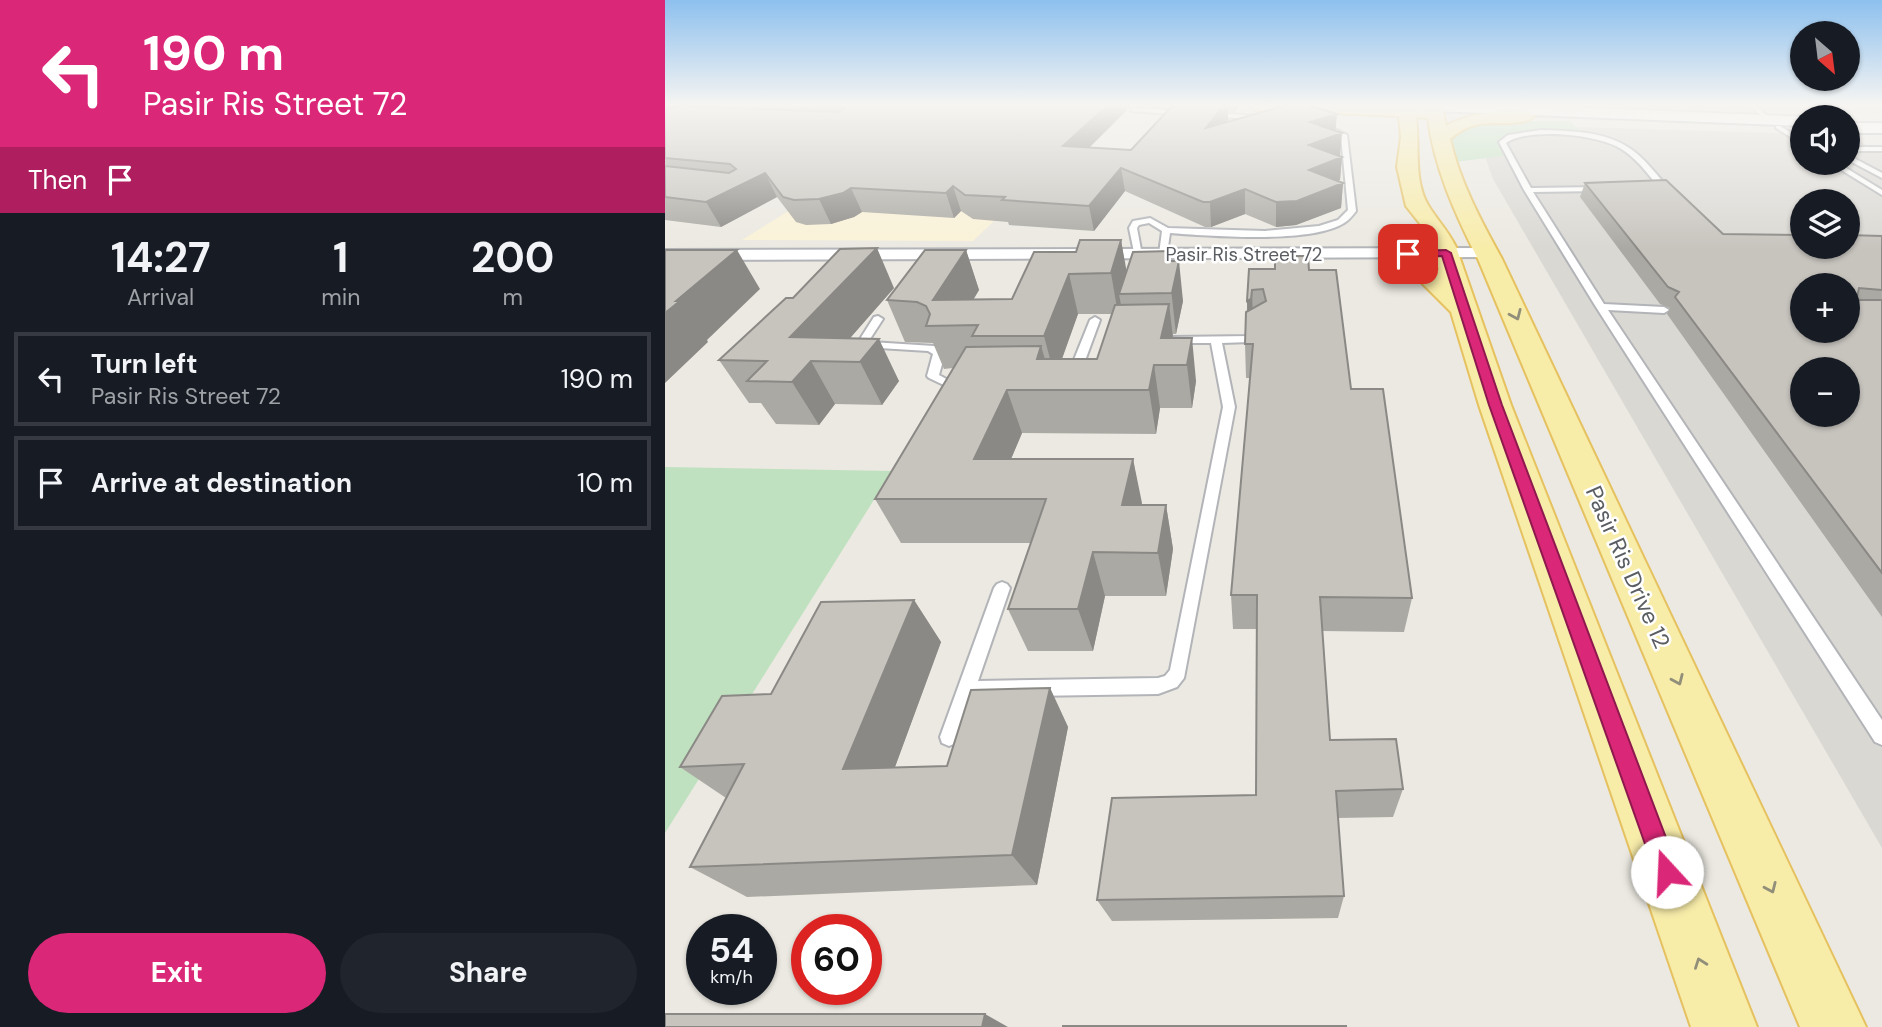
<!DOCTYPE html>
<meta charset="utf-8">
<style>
:root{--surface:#171b24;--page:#20242c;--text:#f1f3f6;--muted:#9ea1a6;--line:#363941;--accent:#db2777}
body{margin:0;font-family:"DM Sans",sans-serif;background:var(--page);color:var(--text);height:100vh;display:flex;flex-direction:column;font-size:26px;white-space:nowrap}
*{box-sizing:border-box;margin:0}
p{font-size:23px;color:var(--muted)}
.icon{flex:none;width:38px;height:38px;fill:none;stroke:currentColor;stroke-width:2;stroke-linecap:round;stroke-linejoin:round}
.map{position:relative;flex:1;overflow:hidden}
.panel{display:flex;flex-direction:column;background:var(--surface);width:665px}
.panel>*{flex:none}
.top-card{background:#db2777;color:#fff;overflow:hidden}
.needle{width:46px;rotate:152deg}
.buttons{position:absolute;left:1125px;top:21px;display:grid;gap:14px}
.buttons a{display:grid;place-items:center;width:70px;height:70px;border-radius:50%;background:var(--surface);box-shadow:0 2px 5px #0004;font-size:35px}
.speed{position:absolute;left:21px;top:914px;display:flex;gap:14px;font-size:35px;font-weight:700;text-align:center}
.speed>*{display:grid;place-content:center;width:91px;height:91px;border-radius:50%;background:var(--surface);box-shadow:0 2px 5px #0004;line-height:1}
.speed small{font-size:18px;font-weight:400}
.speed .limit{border:10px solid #d22;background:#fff;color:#111}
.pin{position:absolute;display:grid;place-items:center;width:60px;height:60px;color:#fff;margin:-30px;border-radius:14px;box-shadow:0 4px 10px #0006}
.me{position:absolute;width:77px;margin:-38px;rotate:340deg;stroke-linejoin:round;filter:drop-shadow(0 0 5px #0008)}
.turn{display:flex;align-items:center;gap:24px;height:147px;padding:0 28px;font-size:32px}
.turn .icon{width:91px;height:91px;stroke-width:2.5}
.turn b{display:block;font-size:49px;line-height:60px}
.then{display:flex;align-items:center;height:66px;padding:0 28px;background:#0003;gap:14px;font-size:26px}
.eta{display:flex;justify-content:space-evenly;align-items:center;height:119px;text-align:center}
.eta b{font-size:42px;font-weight:700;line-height:49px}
.action{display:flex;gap:14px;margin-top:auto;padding:14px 28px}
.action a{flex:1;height:80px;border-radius:42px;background:var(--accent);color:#fff;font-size:28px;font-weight:700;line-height:80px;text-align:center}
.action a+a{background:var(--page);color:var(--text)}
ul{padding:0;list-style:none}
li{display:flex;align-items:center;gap:21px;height:94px;margin:0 14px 10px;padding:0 14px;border:4px solid var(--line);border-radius:0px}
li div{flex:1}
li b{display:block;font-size:26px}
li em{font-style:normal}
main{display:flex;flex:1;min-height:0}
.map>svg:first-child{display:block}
.commercial{fill:#faf2d7}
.industrial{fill:#dad8d3;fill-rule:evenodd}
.green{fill:#bfe1bf}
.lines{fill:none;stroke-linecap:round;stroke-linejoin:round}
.service-casing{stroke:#b2b4b8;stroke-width:4}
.minor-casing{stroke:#b2b4b8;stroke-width:4}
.secondary-casing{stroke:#b1b4b8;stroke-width:4}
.primary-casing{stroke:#e5c160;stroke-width:4}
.service{fill:#fff;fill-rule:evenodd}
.minor{fill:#fff;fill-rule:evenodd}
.secondary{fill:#fff;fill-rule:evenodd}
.primary{fill:#f8eca9;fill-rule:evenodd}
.wall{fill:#aba9a3;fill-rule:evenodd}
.shaded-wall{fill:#8b8985}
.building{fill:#c7c4be;stroke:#8b8985;stroke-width:2;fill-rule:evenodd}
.oneway{stroke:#918f7a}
.route{fill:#db2777;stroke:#8e194d;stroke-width:2}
.labels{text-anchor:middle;stroke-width:5;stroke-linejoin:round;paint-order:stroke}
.far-street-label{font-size:19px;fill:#5a5d61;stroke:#fff}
.street-label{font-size:23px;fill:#5a5d61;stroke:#fff}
</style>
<main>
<section class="panel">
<div class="top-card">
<div class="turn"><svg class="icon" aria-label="left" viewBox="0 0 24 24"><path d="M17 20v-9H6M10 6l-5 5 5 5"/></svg><div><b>190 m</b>Pasir Ris Street 72</div></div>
<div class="then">Then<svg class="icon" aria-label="arrive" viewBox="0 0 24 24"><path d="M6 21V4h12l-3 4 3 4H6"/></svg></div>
</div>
<div class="eta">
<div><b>14:27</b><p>Arrival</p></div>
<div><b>1</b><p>min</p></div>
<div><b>200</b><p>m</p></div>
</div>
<ul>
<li><svg class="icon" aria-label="left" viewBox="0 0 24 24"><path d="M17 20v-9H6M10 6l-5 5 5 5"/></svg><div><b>Turn left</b><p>Pasir Ris Street 72</p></div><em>190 m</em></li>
<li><svg class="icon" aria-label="arrive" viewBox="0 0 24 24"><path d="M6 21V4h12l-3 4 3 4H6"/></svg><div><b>Arrive at destination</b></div><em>10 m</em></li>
</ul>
<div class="action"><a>Exit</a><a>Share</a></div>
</section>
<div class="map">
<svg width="1217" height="1027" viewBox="0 0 1217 1027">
<rect width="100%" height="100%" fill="#ebe9e1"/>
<path class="commercial" d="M292,105H450L308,241L77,240Z"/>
<path class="industrial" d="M908,105H1217V114L1042,110Z
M852,125L1137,134L1138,163H1183V136H1186L1217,154V848L828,179L813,137ZM1138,201H1183V247H1138ZM1138,285H1183V331H1138ZM1138,369H1183V415H1138Z"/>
<path class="green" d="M816,121H905L917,133L843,135L835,139L839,156L789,162L780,138Z
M0,467L227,471L0,833Z"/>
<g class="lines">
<defs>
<path id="service" d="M1083,105H1089L1108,120L1103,121Z
M468,108L519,111L522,113L519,115L466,111Z
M546,113L596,116L599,118L596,120L544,116Z
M654,121L682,135L691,211C688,215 684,220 679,223C646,244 545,236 505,233L502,254L498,257L494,254L497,231L484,223L474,225L472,228L477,255L470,257L464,228L468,221L485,218L503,228L600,231L654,226L673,220L683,210L676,136L652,124Z
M1111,126H1115L1138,140V145L1111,128Z
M1132,127H1138V132L1132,129Z
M876,130C903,131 937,131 961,146C979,156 993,177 1007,192L1000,194C986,179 975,161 958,150C935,134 864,127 841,143L866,188L935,187L939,189L935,191L868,192L939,304L999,307L1004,310L999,313L943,310L1217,720V745L1210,742L931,307L859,190L834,142L843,135Z
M1183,147H1217V151H1183Z
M1183,155L1217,173V178L1183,160Z
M1165,163H1173L1217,190V195Z
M213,316L218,319L205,339L206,342L269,346L277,350L279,357L274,375L285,381L300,382V386L283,387L264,378L262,376L268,354L263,351L198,347L195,339L209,317Z
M430,317L435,320L414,377L408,380L404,379L402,377L425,320Z
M594,327L599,330L595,339L586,342L557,343L570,407L519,678L512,687L493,694L307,697L291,743L284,746L277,743L275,737L329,588L332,584L337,582L342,584L345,588L313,681L493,678L500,676L505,670L558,407L546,343H508L503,340L508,337L585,336L590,328Z"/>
<path id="minor" d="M822,248L830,253L828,257L0,260V250Z"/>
<path id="secondary" d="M762,105H859L1143,117H1138V126L769,111L763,109Z
M1183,123H1217V133H1183Z"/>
<path id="primary" d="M583,105H749V107L761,108V105H777L781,126C797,116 855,102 869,116C858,127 830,121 815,124C803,126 793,132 785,139C795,182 816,221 837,259L1201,1027H1135L813,259C790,214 769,167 763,118L751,117C755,146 748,179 763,205C772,220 782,229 791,247L846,405L1092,1027H1026L814,405L786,312L747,273L718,259L715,254L718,249C738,244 759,258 774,270L760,230L741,206L732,167L736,137L734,116L591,110Z"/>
</defs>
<use href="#service" class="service-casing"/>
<use href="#minor" class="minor-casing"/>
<use href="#secondary" class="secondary-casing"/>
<use href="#primary" class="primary-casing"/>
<use href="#service" class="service"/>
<use href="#minor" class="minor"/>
<use href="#secondary" class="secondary"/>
<use href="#primary" class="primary"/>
</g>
<path class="wall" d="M0,105H467L424,147L466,150L512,105H574L569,112L563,111V120L562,122L671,131L675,155L674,156L677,157L675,180L672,181L678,183L676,208L631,225L611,227L580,214L546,227H540L460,191L429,231L344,225L343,222L308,219L296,211L289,218L197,212L189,217L166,224L141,225L131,222L112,197L56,227L0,220Z
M920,183L1058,234L1217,236V617L1002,314L1005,308L995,304L915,197Z
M456,240L461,272L506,261L518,301L511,334H508V338L531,381L527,408H495L491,434L357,433L346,459H468L476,505H501L508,549L501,596H440L428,651H363L343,609L366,543H236L210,499L288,368L279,369L268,343L240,342L222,300L301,250L314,290L308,299H347L411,252ZM413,314H447L432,359H397Z
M584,269L644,270L686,389L747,598L739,632L657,631L665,740L738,789L728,817L673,818L679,896L673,918L447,921L432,900L591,795L592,629H568L566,595L585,378H581L580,344Z
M229,288L185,338L234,381L217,405L170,404L154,425L111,424L96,403H84L54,360L128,298Z
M249,600L276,642L230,767L282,766L385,688L403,727L372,885L82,897L25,867L61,798L15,767L106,694Z"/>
<path class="shaded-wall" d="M0,105H21L28,117L0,126Z
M443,105H467L403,169L398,146Z
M559,105H563V120L543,150L541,128Z
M569,105H574L569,112Z
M672,114L670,135L677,133L675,155L643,168L645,122Z
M677,157L675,180L643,194L644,170Z
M456,168L460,191L429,231L424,206Z
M100,173L112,197L56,227L41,202Z
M678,183L676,208L631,225L611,227V202Z
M288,186L296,211L289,218L281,193Z
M186,188L197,212L189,217L166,224L154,199Z
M580,189V214L546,227L545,202Z
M456,240L463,279L454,294L456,305L453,314L446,273Z
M212,248L229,288L165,361H146L170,404L154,425L127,382L125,337Z
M72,250L95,289L42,340L43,342L0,383V313L11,301Z
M301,250L314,290L293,326L268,300Z
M505,251L509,284L514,261L518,301L511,334L503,261Z
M404,274L413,314L390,378L379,336Z
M587,290L588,322L583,333L582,301Z
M504,304L509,346L496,338Z
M527,338L531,381L527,408L522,365Z
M214,339L234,381L217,405L195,362Z
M376,346L389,389L372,359Z
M489,365L495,408L491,434L484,390Z
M342,390L357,433L329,499L309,459Z
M468,459L477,503L467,549L457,505Z
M501,505L508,549L501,596L493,553Z
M428,552L440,596L428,651L413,609Z
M249,600L276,642L216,805L178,769Z
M385,688L403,727L372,885L347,855Z
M320,1014L343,1027H317Z"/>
<path class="building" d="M176,105H443L398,146L466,150L507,106H511L512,105H559L541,128L622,105H642L672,114L645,122L677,133L644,145L677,157L644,170L678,183L632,201L611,202L580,189L545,202H538L456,168L424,206L337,200L340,197L300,195L288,186L281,193L186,188L178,193L154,199L129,200L118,197L100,173L41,202L0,197V166L64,173L71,169L65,164L0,158V110L17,106L173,112L179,108Z
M1001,180L1058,234L1138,235V247H1183V235L1217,236V290L1194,288L1192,297L1194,300H1217V573L1010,297L1014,292L1003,287L920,183ZM1138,285H1183V331H1138ZM1138,369H1183V415H1138Z
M415,240H456L446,273L404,274L379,336H307L313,325L261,326L265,314L261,306L252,302L222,300L260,250H301L268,300L347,299L369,252H411Z
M212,248L125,337L214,339L195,362L146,361L127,382L82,381L102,361L54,360L121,298H128L175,249Z
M0,250H72L11,301H15L0,313Z
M505,251L503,261H514L507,293L454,294L468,252Z
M610,256H643L644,270H671L686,389H718L747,598L655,597L665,740L731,739L738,789L671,791L679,896L432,900L447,798L591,795L592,595H566L588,344H580L581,312L601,301L598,289L587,290L586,299L582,301L584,269H610Z
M504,304L496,338H527L522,365H489L484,390H342L309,459H468L457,505H501L493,553L428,552L413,609H343L381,499H210L301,347L376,346L372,359H432L450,305Z
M249,600L178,769L282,766L306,690L385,688L347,855L25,867L79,764L15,767L57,696L106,694L156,602Z
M0,1014H320L317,1027H0Z
M398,1026H681V1027H398Z"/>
<defs><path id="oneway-chevron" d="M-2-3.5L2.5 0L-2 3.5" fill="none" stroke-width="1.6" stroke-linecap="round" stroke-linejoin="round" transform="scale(1.75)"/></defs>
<g class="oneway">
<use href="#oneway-chevron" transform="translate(851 315) rotate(66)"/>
<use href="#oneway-chevron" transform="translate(1013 680) rotate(66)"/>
<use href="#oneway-chevron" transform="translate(1106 888) rotate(66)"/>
<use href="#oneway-chevron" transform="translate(1035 963) rotate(-110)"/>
</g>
<linearGradient id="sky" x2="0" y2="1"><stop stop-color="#8dc0ee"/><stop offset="0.42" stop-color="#f6f5f2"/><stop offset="1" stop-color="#f6f5f2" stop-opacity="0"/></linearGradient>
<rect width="1217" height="249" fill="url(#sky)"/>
<path class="route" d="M781,250L786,253L837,405L1014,872L1010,880L1002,884L993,880L990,872L824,405L777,256L743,257L738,254L743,251Z"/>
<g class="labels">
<g class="far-street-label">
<text x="579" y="261">Pasir Ris Street 72</text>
</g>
<g class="street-label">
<text transform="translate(963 567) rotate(66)" y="8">Pasir Ris Drive 12</text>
</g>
</g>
</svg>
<div class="buttons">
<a><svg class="needle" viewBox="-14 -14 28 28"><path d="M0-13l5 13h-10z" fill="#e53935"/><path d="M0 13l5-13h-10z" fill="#9ea1a6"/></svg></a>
<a><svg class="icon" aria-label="sound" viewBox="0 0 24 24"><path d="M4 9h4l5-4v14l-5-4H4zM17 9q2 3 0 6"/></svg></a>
<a><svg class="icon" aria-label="layers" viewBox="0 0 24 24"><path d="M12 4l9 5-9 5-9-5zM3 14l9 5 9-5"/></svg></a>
<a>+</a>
<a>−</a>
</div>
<div class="speed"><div>54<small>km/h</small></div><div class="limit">60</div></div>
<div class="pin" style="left:743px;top:254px;background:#d93025"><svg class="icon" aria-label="arrive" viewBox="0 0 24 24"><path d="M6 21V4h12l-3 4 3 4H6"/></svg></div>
<svg class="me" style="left:1002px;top:872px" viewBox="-20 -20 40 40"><circle r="19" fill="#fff"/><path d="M0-13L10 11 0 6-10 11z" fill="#db2777"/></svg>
</div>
</main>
